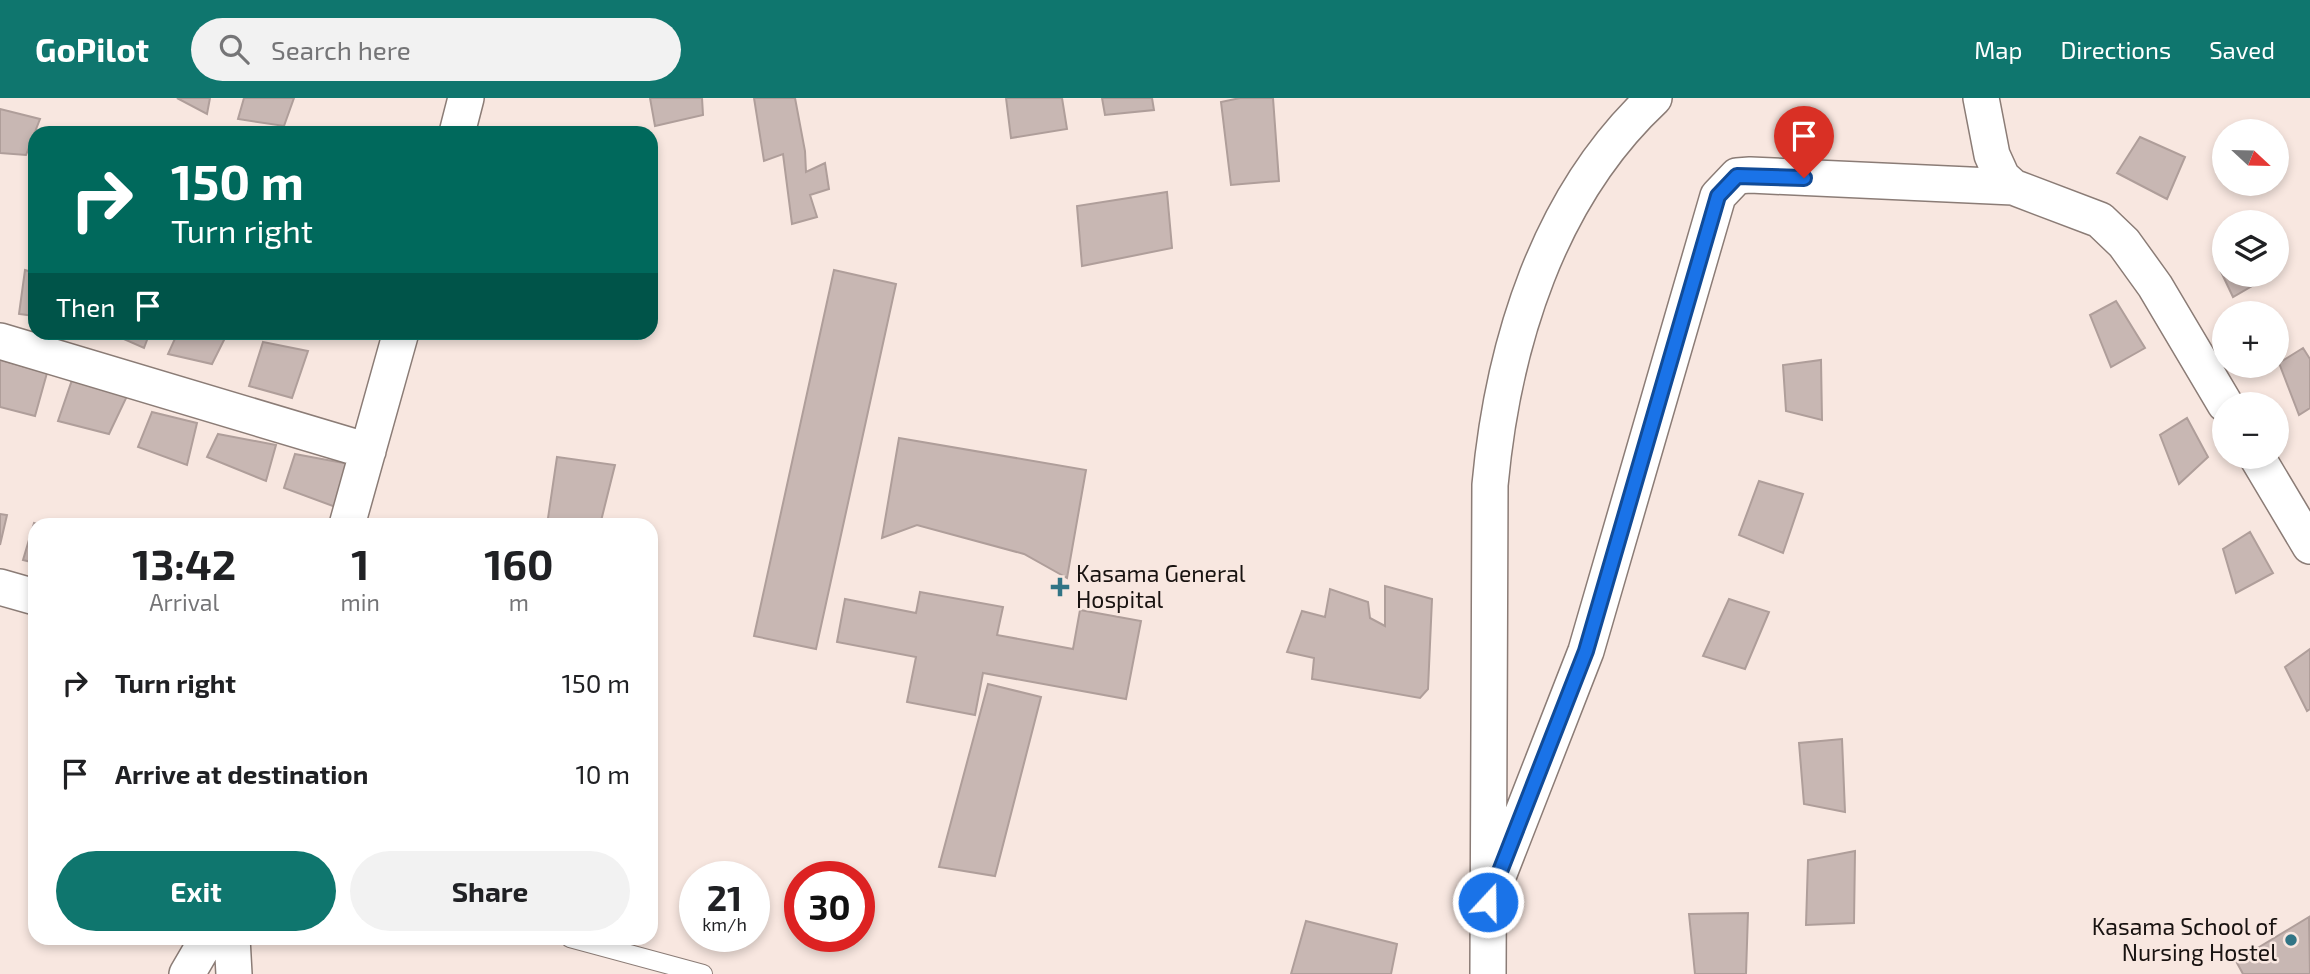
<!DOCTYPE html>
<meta charset="utf-8">
<style>
:root{--surface:#fff;--page:#f2f2f2;--text:#202124;--muted:#757577;--accent:#0f766e}
body{margin:0;font-family:"Exo 2",sans-serif;background:var(--page);color:var(--text);height:100vh;display:flex;flex-direction:column;font-size:26px;white-space:nowrap}
*{box-sizing:border-box;margin:0}
p{font-size:23px;color:var(--muted)}
.icon{flex:none;width:38px;height:38px;fill:none;stroke:currentColor;stroke-width:2;stroke-linecap:round;stroke-linejoin:round}
.map{position:relative;flex:1;overflow:hidden}
.side{position:absolute;left:28px;top:420px;width:630px;height:427px;display:flex;flex-direction:column;background:var(--surface);border-radius:21px;box-shadow:0 4px 10px #0003}
.side>*{flex:none}
.banner{position:absolute;left:28px;top:28px;width:630px;height:214px;border-radius:21px;box-shadow:0 4px 10px #0003;background:#00695c;color:#fff;overflow:hidden}
.needle{width:46px;rotate:112deg}
.controls{position:absolute;left:2212px;top:21px;display:grid;gap:14px}
.controls a{display:grid;place-items:center;width:77px;height:77px;border-radius:50%;background:var(--surface);box-shadow:0 4px 10px #0003;font-size:35px}
.speed{position:absolute;left:679px;top:763px;display:flex;gap:14px;font-size:35px;font-weight:700;text-align:center}
.speed>*{display:grid;place-content:center;width:91px;height:91px;border-radius:50%;background:var(--surface);box-shadow:0 4px 10px #0003;line-height:1}
.speed small{font-size:18px;font-weight:400}
.speed .limit{border:10px solid #d22;background:#fff;color:#111}
.pin{position:absolute;display:grid;place-items:center;width:60px;height:60px;color:#fff;margin:-72px -30px;border-radius:50% 50% 50% 0;rotate:-45deg;box-shadow:0 0 7px #0007}
.pin .icon{rotate:45deg}
.me{position:absolute;width:77px;margin:-38px;rotate:21deg;stroke-linejoin:round;filter:drop-shadow(0 0 5px #0008)}
.turn{display:flex;align-items:center;gap:24px;height:147px;padding:0 28px;font-size:32px}
.turn .icon{width:91px;height:91px;stroke-width:2.5}
.turn b{display:block;font-size:49px;line-height:60px}
.then{display:flex;align-items:center;height:66px;padding:0 28px;background:#0003;gap:14px;font-size:26px}
.eta{display:flex;justify-content:space-evenly;align-items:center;height:119px;text-align:center}
.eta b{font-size:42px;font-weight:700;line-height:49px}
.button{display:flex;gap:14px;margin-top:auto;padding:14px 28px}
.button a{flex:1;height:80px;border-radius:42px;background:var(--accent);color:#fff;font-size:28px;font-weight:700;line-height:80px;text-align:center}
.button a+a{background:var(--page);color:var(--text)}
ul{padding:0;list-style:none}
li{display:flex;align-items:center;gap:21px;height:91px;padding:0 28px}
li div{flex:1}
li b{display:block;font-size:26px}
li em{font-style:normal}
header{display:flex;align-items:center;gap:42px;box-sizing:border-box;height:98px;padding:0 35px;background:var(--accent);color:#fff}
header strong{font-size:33px}
nav{display:flex;gap:38px;margin-inline-start:auto;font-size:24px}
.search{width:490px;height:63px;background:var(--page);display:flex;align-items:center;gap:18px;box-sizing:border-box;padding:0 24px;border-radius:38px;color:var(--muted);font-size:26px}
.map>svg:first-child{display:block}
.building{fill:#c8b7b3;stroke:#af9e9a;stroke-width:2}
.lines{fill:none;stroke-linecap:round;stroke-linejoin:round}
.service-casing{stroke:#8b7c76;stroke-width:20}
.minor-casing{stroke:#8b7c76;stroke-width:38}
.service{stroke:#fff;stroke-width:18}
.minor{stroke:#fff;stroke-width:35}
.route-casing{stroke:#114b97;stroke-width:18}
.route{stroke:#1a73e8;stroke-width:12}
.poi-dot{fill:#317485;stroke:#f8e7e0;stroke-width:2.5}
.labels{text-anchor:middle;stroke-width:5;stroke-linejoin:round;paint-order:stroke}
.poi-label{font-size:23px;fill:#191311;stroke:#f8e7e0;text-anchor:start}
</style>
<header>
<strong>GoPilot</strong>
<div class="search"><svg class="icon" aria-label="search" viewBox="0 0 24 24"><circle cx="10" cy="10" r="6"/><path d="M15 15l6 6"/></svg>Search here</div>
<nav><a>Map</a><a>Directions</a><a>Saved</a></nav>
</header>
<div class="map">
<svg width="2310" height="876" viewBox="0 0 2310 876">
<rect width="100%" height="100%" fill="#f8e7e0"/>
<path class="building" d="M177,0H210L207,16Z
M244,0H294L284,28L238,21Z
M650,0H702L703,17L655,28Z
M754,0H795L805,53L806,74L825,65L829,91L810,97L817,119L792,126L783,56L764,63Z
M1006,0H1062L1067,31L1011,40Z
M1102,0H1152L1154,12L1105,17Z
M1240,0H1273L1279,83L1231,87L1221,4Z
M0,11L40,21L26,57L0,55Z
M2140,39L2185,59L2167,101L2117,75Z
M1167,94L1172,150L1082,168L1077,108Z
M2224,151V177H2271L2233,199L2214,159Z
M25,172L35,175V218L19,216Z
M834,172L896,186L816,551L754,538Z
M2116,203L2145,250L2111,269L2090,217Z
M108,234H150L144,250Z
M178,234H228L212,266L168,256Z
M263,244L308,253L292,300L249,288Z
M2303,250L2310,261V310L2299,317L2279,265Z
M0,262L47,275L35,318L0,309Z
M1821,262L1822,322L1786,313L1783,267Z
M72,282L128,296L109,336L58,323Z
M152,314L197,325L187,367L138,349Z
M2187,320L2208,359L2179,386L2160,337Z
M218,336L276,347L266,383L207,359Z
M899,340L1086,372L1067,480L1024,456L917,427L882,440Z
M295,356L349,366L341,411L284,390Z
M557,359L615,367L600,427H547Z
M1759,383L1803,396L1783,455L1739,437Z
M0,416L7,417L0,447Z
M34,425L40,427H35V465L23,462Z
M2250,434L2273,475L2236,495L2223,451Z
M1385,488L1432,501L1428,591L1420,600L1312,581L1314,560L1287,554L1302,513L1325,519L1330,491L1368,504L1370,520L1385,528Z
M920,494L1003,509L997,537L1073,551L1080,512L1141,523L1126,601L983,575L975,617L907,604L916,559L837,544L845,501L916,515Z
M1729,501L1769,514L1745,571L1703,558Z
M2310,551V611L2307,613L2285,569Z
M988,586L1041,599L995,778L939,769Z
M1842,641L1845,714L1804,706L1799,645Z
M1855,753L1854,825L1806,827L1808,762Z
M1748,815L1746,876H1695L1689,816Z
M2309,819L2310,876H2243L2236,863Z
M1306,823L1397,846L1391,876H1291Z"/>
<g class="lines">
<defs>
<path id="service" d="M570,840L703,876"/>
<path id="minor" d="M1981,0L1992,57L2002,79L2013,89L2100,122L2124,145L2155,188L2225,306
M457,35L466,0
M0,243L368,353
M2257,359L2310,448
M347,427L401,234
M0,489L35,499
M1488,804L1586,553L1718,98L1737,78L1750,77L2013,89
M232,840L234,876
M187,876L208,840
M1488,876L1490,387C1503,246 1548,99 1654,0"/>
</defs>
<use href="#service" class="service-casing"/>
<use href="#minor" class="minor-casing"/>
<use href="#service" class="service"/>
<use href="#minor" class="minor"/>
</g>
<g class="lines">
<defs>
<path id="route" d="M1488,804L1586,553L1718,98L1737,78L1804,80"/>
</defs>
<use href="#route" class="route-casing"/>
<use href="#route" class="route"/>
</g>
<g class="poi-dot">
<path d="M1056.5 478.5h7v7h7v7h-7v7h-7v-7h-7v-7h7z"/>
<circle cx="2291" cy="842" r="7"/>
</g>
<g class="labels">
<g class="poi-label">
<text x="1076" y="484">Kasama General<tspan x="1076" dy="26">Hospital</tspan></text>
<text x="2277" y="837" text-anchor="end">Kasama School of<tspan x="2277" dy="26">Nursing Hostel</tspan></text>
</g>
</g>
</svg>
<div class="controls">
<a><svg class="needle" viewBox="-14 -14 28 28"><path d="M0-13l5 13h-10z" fill="#e53935"/><path d="M0 13l5-13h-10z" fill="#757577"/></svg></a>
<a><svg class="icon" aria-label="layers" viewBox="0 0 24 24"><path d="M12 4l9 5-9 5-9-5zM3 14l9 5 9-5"/></svg></a>
<a>+</a>
<a>−</a>
</div>
<div class="speed"><div>21<small>km/h</small></div><div class="limit">30</div></div>
<div class="pin" style="left:1804px;top:80px;background:#d93025"><svg class="icon" aria-label="arrive" viewBox="0 0 24 24"><path d="M6 21V4h12l-3 4 3 4H6"/></svg></div>
<svg class="me" style="left:1488px;top:804px" viewBox="-20 -20 40 40"><circle r="17" fill="#1a73e8" stroke="#fff" stroke-width="3"/><path d="M0-11L8 9 0 5-8 9z" fill="#fff"/></svg>
<div class="banner">
<div class="turn"><svg class="icon" aria-label="right" viewBox="0 0 24 24"><path d="M7 20v-9h11M14 6l5 5-5 5"/></svg><div><b>150 m</b>Turn right</div></div>
<div class="then">Then<svg class="icon" aria-label="arrive" viewBox="0 0 24 24"><path d="M6 21V4h12l-3 4 3 4H6"/></svg></div>
</div>
<section class="side">
<div class="eta">
<div><b>13:42</b><p>Arrival</p></div>
<div><b>1</b><p>min</p></div>
<div><b>160</b><p>m</p></div>
</div>
<ul>
<li><svg class="icon" aria-label="right" viewBox="0 0 24 24"><path d="M7 20v-9h11M14 6l5 5-5 5"/></svg><div><b>Turn right</b></div><em>150 m</em></li>
<li><svg class="icon" aria-label="arrive" viewBox="0 0 24 24"><path d="M6 21V4h12l-3 4 3 4H6"/></svg><div><b>Arrive at destination</b></div><em>10 m</em></li>
</ul>
<div class="button"><a>Exit</a><a>Share</a></div>
</section>
</div>
